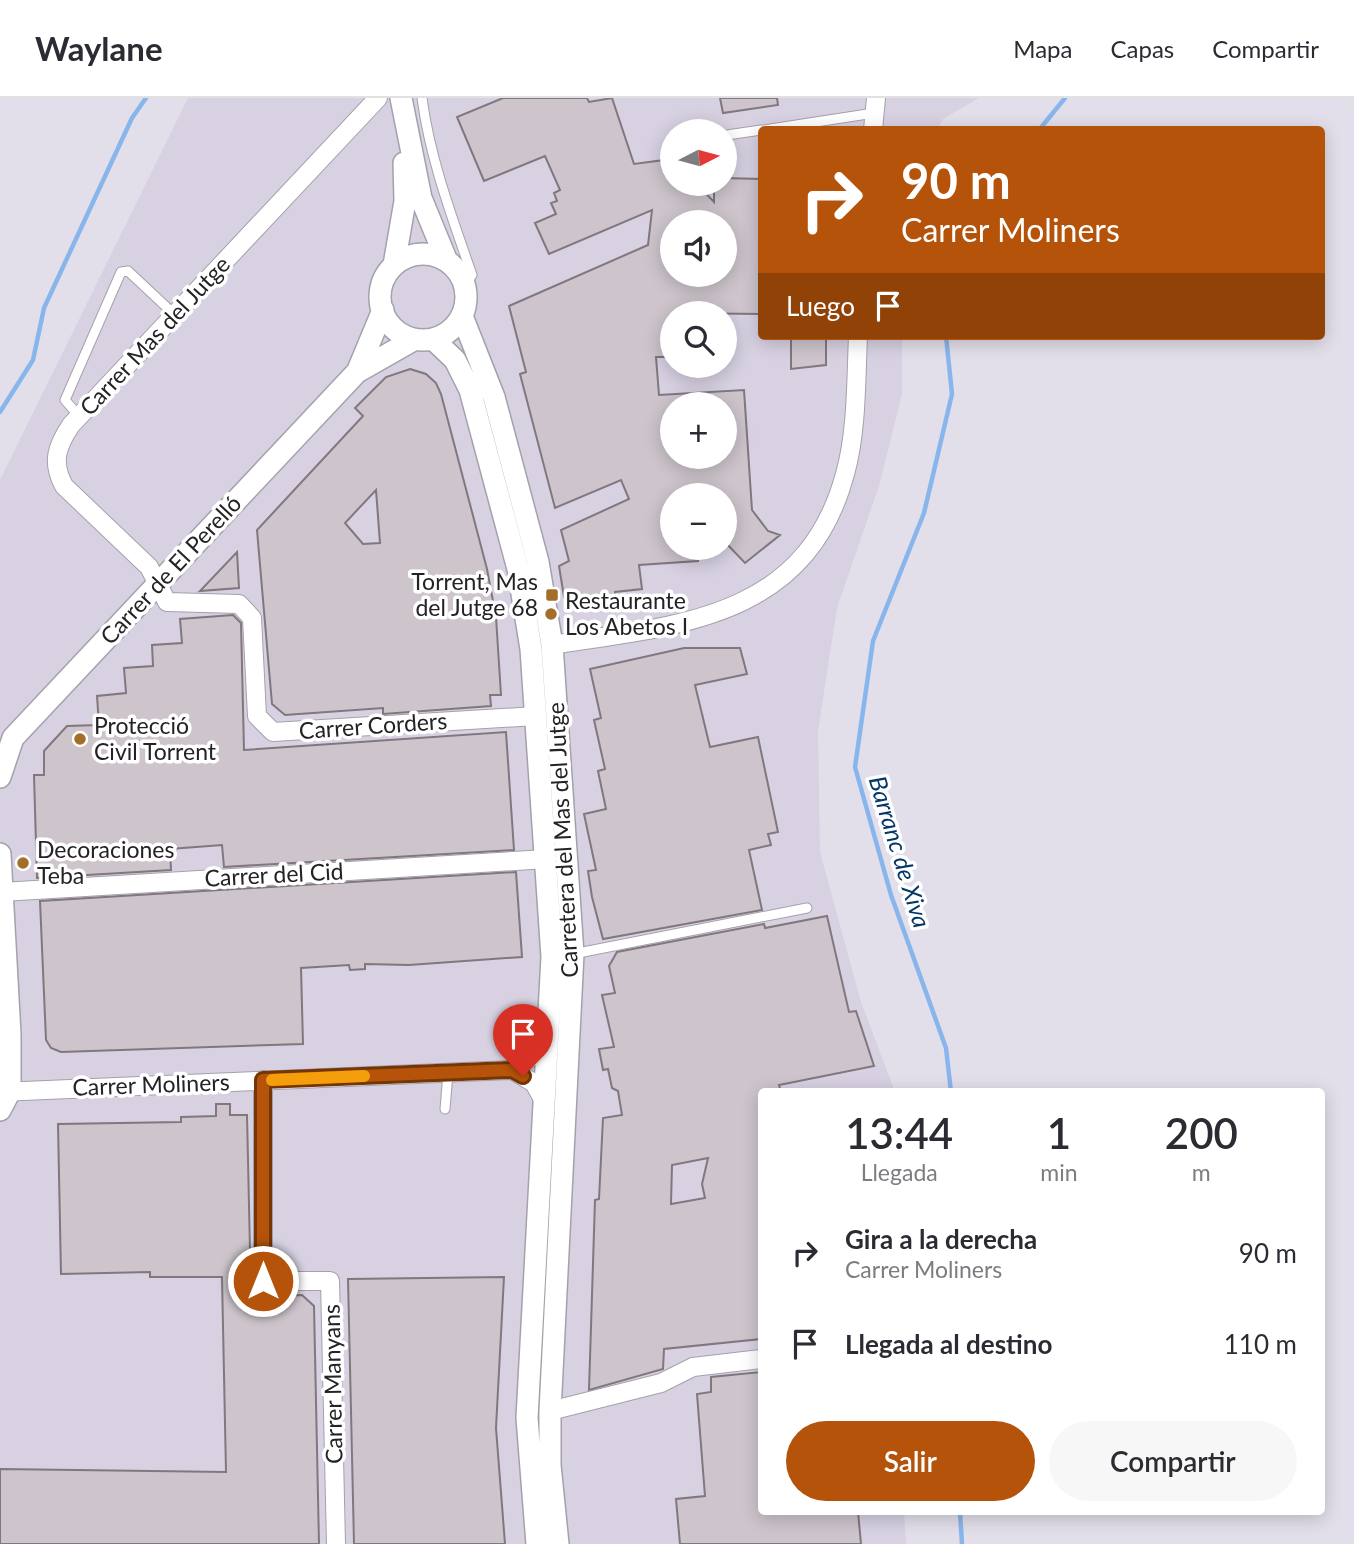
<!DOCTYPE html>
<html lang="es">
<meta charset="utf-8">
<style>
:root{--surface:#fff;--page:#f7f7f7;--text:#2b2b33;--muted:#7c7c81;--line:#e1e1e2;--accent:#b45309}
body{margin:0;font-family:Lato,sans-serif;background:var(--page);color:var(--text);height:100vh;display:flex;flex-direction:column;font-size:26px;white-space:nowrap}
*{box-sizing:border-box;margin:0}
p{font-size:23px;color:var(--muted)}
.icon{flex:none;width:38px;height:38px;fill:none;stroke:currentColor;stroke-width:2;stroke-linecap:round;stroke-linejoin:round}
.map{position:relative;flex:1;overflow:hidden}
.sheet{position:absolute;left:758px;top:990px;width:567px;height:427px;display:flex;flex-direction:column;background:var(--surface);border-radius:7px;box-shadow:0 4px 18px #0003}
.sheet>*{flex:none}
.hud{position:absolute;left:758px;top:28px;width:567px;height:214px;border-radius:7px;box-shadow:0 4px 18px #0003;background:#b45309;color:#fff;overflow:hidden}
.needle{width:46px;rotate:84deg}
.tools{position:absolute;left:660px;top:21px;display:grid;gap:14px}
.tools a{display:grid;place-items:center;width:77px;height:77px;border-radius:50%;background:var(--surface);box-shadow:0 4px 18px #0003;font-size:35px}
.pin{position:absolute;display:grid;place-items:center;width:60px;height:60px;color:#fff;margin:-72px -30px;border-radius:50% 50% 50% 0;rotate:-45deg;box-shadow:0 0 7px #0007}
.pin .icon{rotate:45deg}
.me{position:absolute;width:77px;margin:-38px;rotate:0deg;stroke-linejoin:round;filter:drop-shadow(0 0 5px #0008)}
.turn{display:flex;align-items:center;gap:24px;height:147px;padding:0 28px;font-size:32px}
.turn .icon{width:91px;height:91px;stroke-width:2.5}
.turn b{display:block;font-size:49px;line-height:60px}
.then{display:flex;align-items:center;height:66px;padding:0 28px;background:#0003;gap:14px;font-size:26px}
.eta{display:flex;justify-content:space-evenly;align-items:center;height:119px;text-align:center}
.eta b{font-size:42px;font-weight:600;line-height:49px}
.action{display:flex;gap:14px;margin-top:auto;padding:14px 28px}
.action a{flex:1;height:80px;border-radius:42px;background:var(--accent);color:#fff;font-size:28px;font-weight:600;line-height:80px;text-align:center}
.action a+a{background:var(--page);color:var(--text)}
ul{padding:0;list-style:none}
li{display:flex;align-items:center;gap:21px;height:91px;padding:0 28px}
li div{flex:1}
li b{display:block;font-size:26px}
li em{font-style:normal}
header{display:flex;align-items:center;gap:42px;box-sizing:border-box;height:98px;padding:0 35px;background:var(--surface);border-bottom:2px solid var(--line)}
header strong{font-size:33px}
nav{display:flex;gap:38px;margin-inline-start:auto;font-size:24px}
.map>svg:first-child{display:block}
.built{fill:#d7d1e2;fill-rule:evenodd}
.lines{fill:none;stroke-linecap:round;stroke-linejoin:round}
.stream{stroke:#88b6ec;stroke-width:4.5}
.building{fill:#cdc4cc;stroke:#80777f;stroke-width:2;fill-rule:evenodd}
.service-casing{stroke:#a5a1ab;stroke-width:11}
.minor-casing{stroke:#a5a1ab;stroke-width:20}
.tertiary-casing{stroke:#a5a1ab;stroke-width:24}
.service{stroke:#fff;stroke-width:9}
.minor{stroke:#fff;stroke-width:18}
.tertiary{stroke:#fff;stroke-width:21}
.route-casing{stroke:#753606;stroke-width:18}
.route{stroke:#b45309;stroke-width:12}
.slow{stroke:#f59e0b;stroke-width:12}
.poi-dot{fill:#a36e28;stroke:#fff;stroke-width:2.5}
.labels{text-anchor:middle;stroke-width:7;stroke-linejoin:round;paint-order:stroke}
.street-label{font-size:23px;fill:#232225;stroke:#fff}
.poi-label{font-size:23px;fill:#232225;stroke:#fff;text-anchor:start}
.water-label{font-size:24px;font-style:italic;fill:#033767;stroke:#fff}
</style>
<header>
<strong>Waylane</strong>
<nav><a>Mapa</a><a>Capas</a><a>Compartir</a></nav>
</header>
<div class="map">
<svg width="1354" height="1446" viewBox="0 0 1354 1446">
<rect width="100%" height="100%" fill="#e3dfea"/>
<path class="built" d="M188,0H979L943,21L937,31L761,32V238H902V296L879,388L837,510L818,633L820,754L861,904L895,994H761V1414H904L906,1446H0V382ZM672,33H724V86H672ZM672,124H724V177H672ZM672,215H724V268H672ZM672,306H724V359H672ZM672,397H724V450H672Z"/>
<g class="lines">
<path class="stream" d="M1039,32L1065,0
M946,238L952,296L924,415L873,543L855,669L891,797L946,950L951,994
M0,314L33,262L44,210L132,20L146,0
M960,1414L962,1446"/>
</g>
<path class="building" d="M503,0H587L589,4L612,0L634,66L672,61V86H697L714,104V86H724V80L761,81V216L672,215V259H656L659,297L744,292L752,412L768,433L780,437L745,465L724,443V397H672V450H698V463L639,467L642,491L615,494V499L578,503L571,498L564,499L559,468L569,463L561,432L629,401L621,382L555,410L520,276L526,274L509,208L648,147L652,112L549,156L535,125L556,116L551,105L557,103L554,95L560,92L545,58L484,83L457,19ZM672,124H724V177H672ZM672,306H724V359H672Z
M720,0H777L778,7L723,15Z
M791,238H826V267L791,271Z
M410,271L426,276L436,285L441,296L487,471L496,519L501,597H490L491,608L383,616V610L285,617L272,606L257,432L363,318L355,310L386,279ZM376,392L380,445L363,446L345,425Z
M237,454L239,490L200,493Z
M233,517L241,525L244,652L506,634L514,752L224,769L222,747L170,751L171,772L37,780L34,677H44V653L67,628L99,627L97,598L126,595L124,570L153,568L152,547L182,545L180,521Z
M684,550H740L747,576L695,587L710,649L758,639L778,734L768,736L771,747L749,752L762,812L603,841L592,799L588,773L596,772L584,716L606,711L598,673L605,671L594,622L601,620L590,571Z
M516,774L522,859L409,867L365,866V871L350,872L349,867L301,870L303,946L61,954L51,950L46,942L40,803Z
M827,818L849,914L856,913L874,968L779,987L781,994H761V1241L664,1251L663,1271L589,1292L595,1102L599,1101L603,1020L622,1017L618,993L612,990L608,971L603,972L599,951L614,949L602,897L615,895L609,868L617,854L764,826L765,830ZM708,1060L702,1086L705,1100L671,1106L672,1067Z
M216,1006H230V1017H247L251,1198L302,1197L314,1208L319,1446H0V1371L226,1374L222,1179H150V1174L61,1176L58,1026L181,1024V1019L216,1018Z
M504,1179L496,1330L505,1446H354L348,1181Z
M761,1274V1414H858L861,1446H680L676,1401L705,1398L697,1296L711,1294V1279Z"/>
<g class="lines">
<defs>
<path id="service" d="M422,0C430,61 452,119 472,177L465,187
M764,32L874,15
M727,37L761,32
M79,318L65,302L121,174L128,173L175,217
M573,856L807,810
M445,1011L448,975"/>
<path id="minor" d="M378,0L71,327C57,348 51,364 64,388L149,469L167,504L239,506L252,520L257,618L273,634L536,618
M873,32L876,0
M552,547C679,527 806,521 845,376C857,334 856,281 858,238
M2,794L547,761
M512,972L534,985L545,1005
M263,982V1183H330L336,1446
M0,994L512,972L541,952L547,938
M550,1313L661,1285L693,1269L761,1261"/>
<path id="tertiary" d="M401,0L421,100L446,161
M380 199a43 43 0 1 1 86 0a43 43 0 1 1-86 0Z
M394,167L405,103L404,65
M462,218L494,299L538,464L552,547L573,856L550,1313V1367L558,1446
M433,241L455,262L470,292L518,471L531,551L552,859L527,1320L537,1446
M358,272L383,212
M0,679L13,640L357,274L415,241
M0,756L10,936V993L0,1012"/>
</defs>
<use href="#service" class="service-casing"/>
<use href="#minor" class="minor-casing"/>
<use href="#tertiary" class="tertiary-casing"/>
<use href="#service" class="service"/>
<use href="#minor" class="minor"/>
<use href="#tertiary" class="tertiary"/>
</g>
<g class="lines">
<defs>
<path id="route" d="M263,1183V982L512,972L523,978"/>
</defs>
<use href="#route" class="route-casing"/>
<use href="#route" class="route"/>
<path class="slow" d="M272,982L364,978"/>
</g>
<g class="poi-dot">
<rect x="545" y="490" width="14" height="14" rx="3.5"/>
<circle cx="551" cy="516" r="7"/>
<circle cx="80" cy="641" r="7"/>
<circle cx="23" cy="765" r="7"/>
</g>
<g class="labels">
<g class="street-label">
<text transform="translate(155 238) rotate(-47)" y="8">Carrer Mas del Jutge</text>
<text transform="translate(171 472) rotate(-47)" y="8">Carrer de El Perelló</text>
<text transform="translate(373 628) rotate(-4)" y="8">Carrer Corders</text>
<text transform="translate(563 742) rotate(-93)" y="8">Carretera del Mas del Jutge</text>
<text transform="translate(274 777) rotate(-3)" y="8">Carrer del Cid</text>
<text transform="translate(151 987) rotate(-2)" y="8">Carrer Moliners</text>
<text transform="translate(333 1286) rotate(-91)" y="8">Carrer Manyans</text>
</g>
<g class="poi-label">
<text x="538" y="492" text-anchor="end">Torrent, Mas<tspan x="538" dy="26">del Jutge 68</tspan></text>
<text x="565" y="511">Restaurante<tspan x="565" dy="26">Los Abetos I</tspan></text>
<text x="94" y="636">Protecció<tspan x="94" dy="26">Civil Torrent</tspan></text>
<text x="37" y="760">Decoraciones<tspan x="37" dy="26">Teba</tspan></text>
</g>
<g class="water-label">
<text transform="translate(899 754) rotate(73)" y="8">Barranc de Xiva</text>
</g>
</g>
</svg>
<div class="tools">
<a><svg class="needle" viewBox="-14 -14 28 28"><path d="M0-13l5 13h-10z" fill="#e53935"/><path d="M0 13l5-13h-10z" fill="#7c7c81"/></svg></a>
<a><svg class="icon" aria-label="sound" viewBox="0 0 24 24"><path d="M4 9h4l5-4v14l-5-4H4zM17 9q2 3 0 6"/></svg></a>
<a><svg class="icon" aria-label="search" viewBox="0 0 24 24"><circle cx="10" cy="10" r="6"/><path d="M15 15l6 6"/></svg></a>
<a>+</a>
<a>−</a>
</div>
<div class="pin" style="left:523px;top:978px;background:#d93025"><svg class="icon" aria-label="arrive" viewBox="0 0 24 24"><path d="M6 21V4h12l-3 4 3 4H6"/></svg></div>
<svg class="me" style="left:263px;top:1183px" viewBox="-20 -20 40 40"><circle r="17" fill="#b45309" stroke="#fff" stroke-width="3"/><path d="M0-11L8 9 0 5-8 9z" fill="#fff"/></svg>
<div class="hud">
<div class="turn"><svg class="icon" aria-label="right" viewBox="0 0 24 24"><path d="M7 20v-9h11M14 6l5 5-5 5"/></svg><div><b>90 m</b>Carrer Moliners</div></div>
<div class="then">Luego<svg class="icon" aria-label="arrive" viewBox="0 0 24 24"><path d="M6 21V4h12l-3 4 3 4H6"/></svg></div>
</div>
<section class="sheet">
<div class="eta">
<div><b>13:44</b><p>Llegada</p></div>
<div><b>1</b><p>min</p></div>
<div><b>200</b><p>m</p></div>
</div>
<ul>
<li><svg class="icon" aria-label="right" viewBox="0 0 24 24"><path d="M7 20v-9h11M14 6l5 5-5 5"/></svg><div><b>Gira a la derecha</b><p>Carrer Moliners</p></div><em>90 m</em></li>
<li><svg class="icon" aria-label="arrive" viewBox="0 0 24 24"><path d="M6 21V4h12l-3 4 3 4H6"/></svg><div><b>Llegada al destino</b></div><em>110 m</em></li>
</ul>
<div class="action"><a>Salir</a><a>Compartir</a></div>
</section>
</div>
